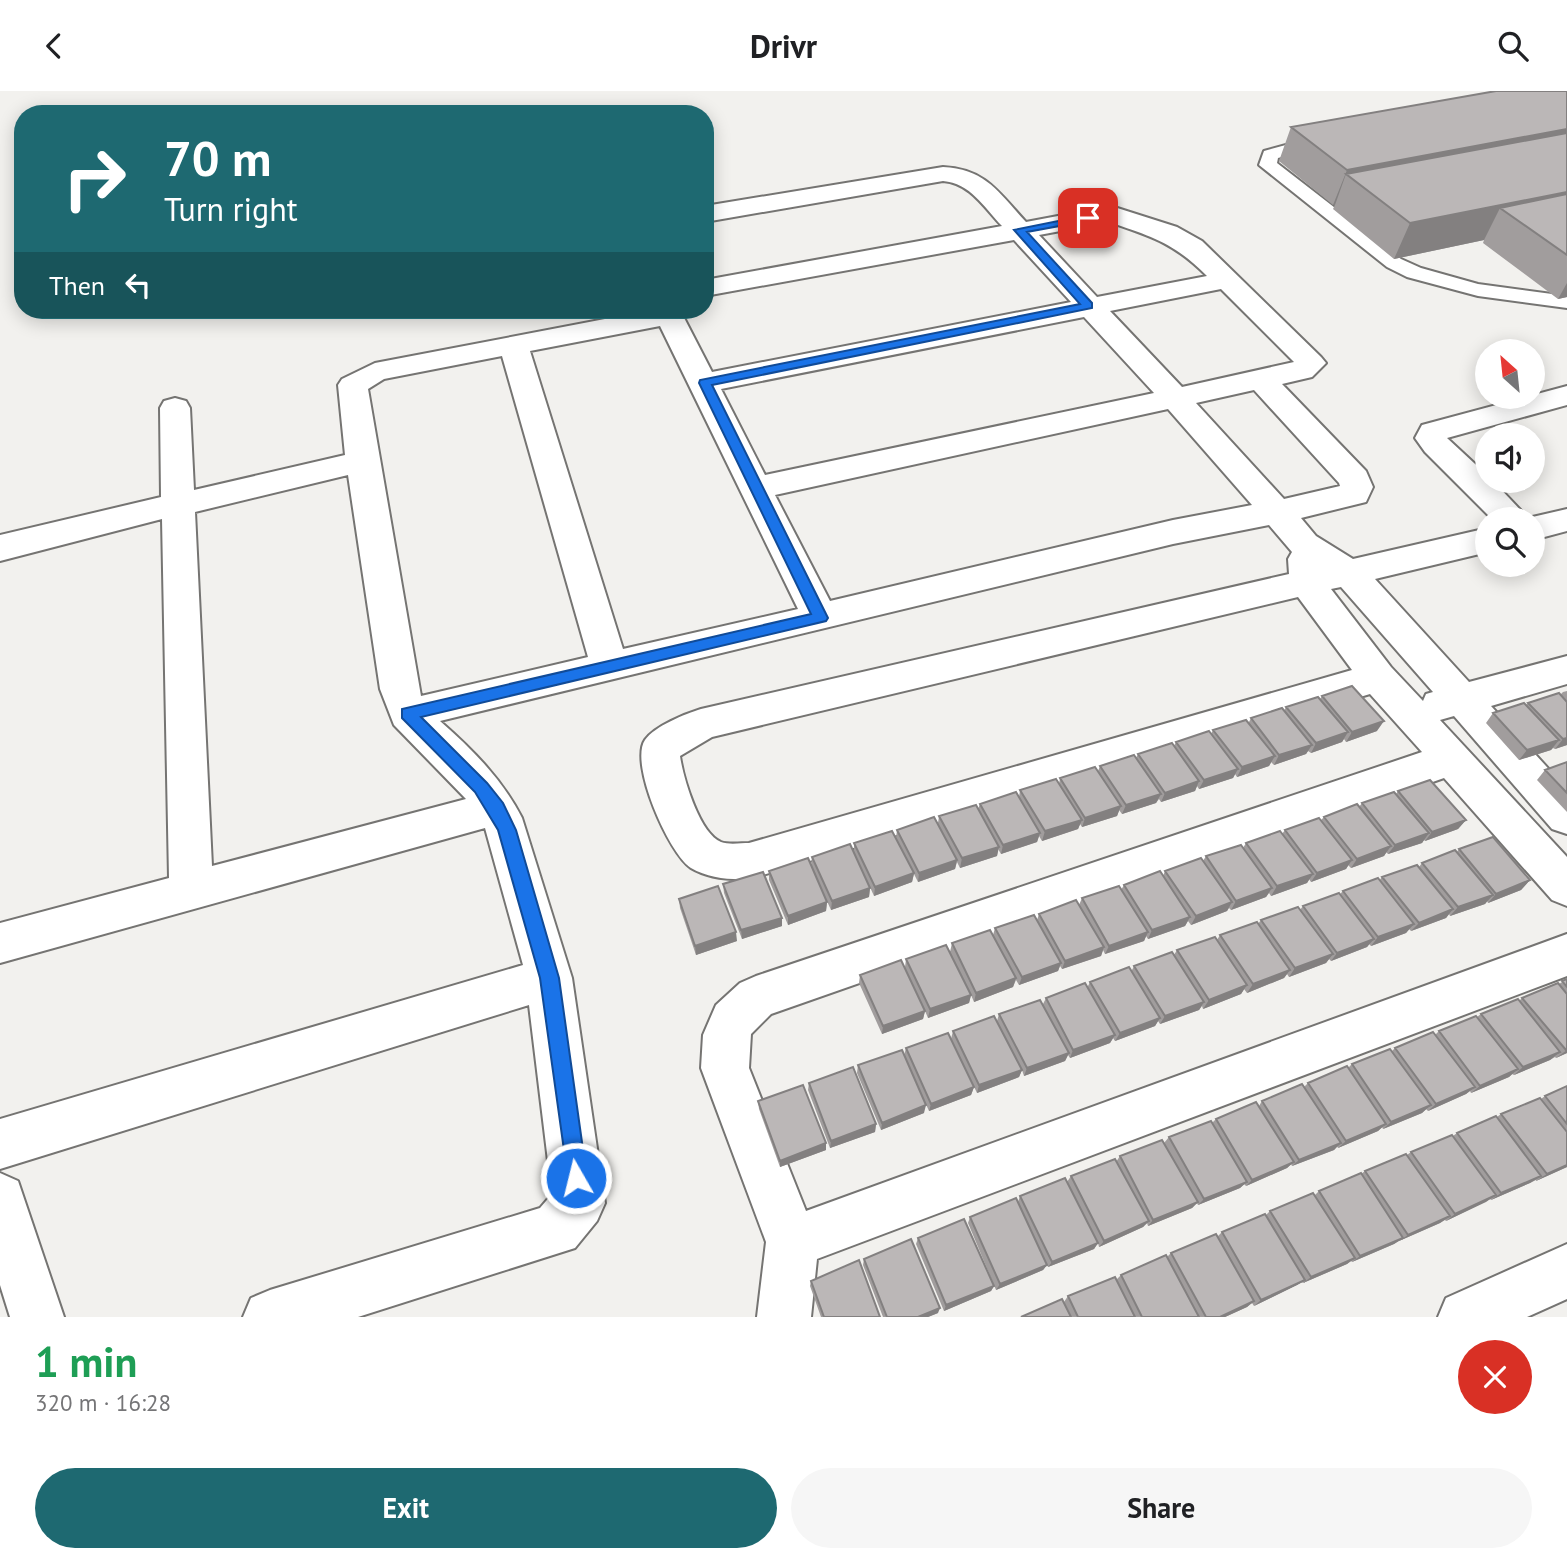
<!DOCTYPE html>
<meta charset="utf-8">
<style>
:root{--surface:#fff;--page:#f6f6f6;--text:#202124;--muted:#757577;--accent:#1e6971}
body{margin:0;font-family:"PT Sans",sans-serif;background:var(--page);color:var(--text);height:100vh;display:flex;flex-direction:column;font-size:26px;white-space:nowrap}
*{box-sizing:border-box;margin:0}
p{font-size:23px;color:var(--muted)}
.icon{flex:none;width:38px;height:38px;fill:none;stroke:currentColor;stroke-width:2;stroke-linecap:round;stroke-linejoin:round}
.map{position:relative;height:1226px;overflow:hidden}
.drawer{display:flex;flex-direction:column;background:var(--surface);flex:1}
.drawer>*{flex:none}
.hud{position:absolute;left:14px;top:14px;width:700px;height:214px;border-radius:28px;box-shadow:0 4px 18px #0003;background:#1e6971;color:#fff;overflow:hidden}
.needle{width:46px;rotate:333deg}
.controls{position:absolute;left:1475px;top:248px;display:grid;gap:14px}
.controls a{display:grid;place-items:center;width:70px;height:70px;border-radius:50%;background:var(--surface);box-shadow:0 4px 18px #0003;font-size:35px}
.pin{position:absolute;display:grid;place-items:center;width:60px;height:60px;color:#fff;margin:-30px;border-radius:14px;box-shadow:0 4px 10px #0006}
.me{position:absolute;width:77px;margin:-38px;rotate:352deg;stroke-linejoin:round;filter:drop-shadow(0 0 5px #0008)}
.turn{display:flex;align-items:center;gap:24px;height:147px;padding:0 35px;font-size:32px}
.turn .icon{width:91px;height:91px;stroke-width:2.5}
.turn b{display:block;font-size:49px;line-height:60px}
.then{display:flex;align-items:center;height:66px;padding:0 35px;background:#0003;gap:14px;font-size:26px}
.round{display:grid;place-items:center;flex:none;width:74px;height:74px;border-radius:37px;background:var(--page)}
.headline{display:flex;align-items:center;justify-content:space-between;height:119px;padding:0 35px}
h1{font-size:42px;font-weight:700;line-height:52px;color:#1e9e55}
.primary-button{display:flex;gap:14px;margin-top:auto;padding:14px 35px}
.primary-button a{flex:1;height:80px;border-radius:42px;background:var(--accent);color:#fff;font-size:28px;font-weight:700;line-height:80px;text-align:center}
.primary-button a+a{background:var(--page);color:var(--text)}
header{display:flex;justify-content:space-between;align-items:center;height:91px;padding:0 35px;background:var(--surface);font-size:32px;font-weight:700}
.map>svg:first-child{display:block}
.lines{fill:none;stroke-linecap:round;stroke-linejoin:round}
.service-casing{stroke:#757472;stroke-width:4}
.minor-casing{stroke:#757472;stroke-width:4}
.service{fill:#fff;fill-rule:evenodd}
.minor{fill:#fff;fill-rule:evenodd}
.wall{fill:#a19d9d}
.shaded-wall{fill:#838080}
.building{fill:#bbb7b7;stroke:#838080;stroke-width:2}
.route{fill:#1a73e8;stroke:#114b97;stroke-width:2}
</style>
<header><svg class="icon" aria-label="back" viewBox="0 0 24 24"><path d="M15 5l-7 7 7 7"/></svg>Drivr<svg class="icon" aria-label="search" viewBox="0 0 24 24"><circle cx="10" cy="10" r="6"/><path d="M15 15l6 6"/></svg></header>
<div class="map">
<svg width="1567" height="1226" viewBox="0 0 1567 1226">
<rect width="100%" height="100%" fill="#f2f1ee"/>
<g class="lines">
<defs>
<path id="service" d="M1319,45L1325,46L1328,50L1325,54L1278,67L1277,72L1401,168L1421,177L1478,193L1567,205V217L1478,205L1407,186L1387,176L1259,74L1264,60Z"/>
<path id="minor" d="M943,76C986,78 999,102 1026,131L1111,115L1177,136L1202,150L1321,266L1326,272L1312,286L1282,293L1366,380L1373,396L1366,411L1301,427L1316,445L1353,468L1488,437V461L1375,488L1469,591L1567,565V593L1491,615L1567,698V743L1552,738L1454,625L1440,629L1567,766V815L1552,809L1444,687L771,923L751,943L749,977L806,1120L1567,843V885L817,1168L811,1226H757L766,1151L701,977L703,944L716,914L740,892L756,885L1422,661L1370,603L749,788C729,789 708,787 691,777C669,763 629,672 645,649C655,635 685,623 701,618L1289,483L1288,468L1292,461L1269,434L1173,453L440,630C473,659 502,688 522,727L572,887L605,1112L597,1130L575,1157L358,1226H243L251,1207L270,1199L540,1117L552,1103L529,914L0,1078V1028L523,874L485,737L0,872V832L169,787L162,428L0,470V444L161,406L160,317L164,310L175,307L186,310L190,317L194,399L345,364L338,294L342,288L375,272L652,219H680L712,281L1071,211L1014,149L705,205V189L1002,135C984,116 970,92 943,90L705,131V115ZM1109,131C1153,146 1174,152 1207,185L1097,206L1039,144ZM1221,198L1294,271L1182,296L1110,220ZM1084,226L1154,302L765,384L721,298ZM660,235L798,518L623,558L530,260ZM502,265L588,566L421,605L368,298L384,288ZM1254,299L1339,392L1340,395L1284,408L1196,312ZM1168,318L1252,414L1173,429L830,510L775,404ZM348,384L380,598L394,634L466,708L212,775L195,421ZM1341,496L1433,601L1426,603L1423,610L1391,576L1331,498ZM1298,506L1352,579L749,752C741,752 729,754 721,751C699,742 683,686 680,665L712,646Z
M1567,295V314L1447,347L1488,385V390H1493L1528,427L1567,418V440L1533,449V429H1493L1425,361L1415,347L1422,334Z
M0,1082L18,1090L64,1226H10L0,1194Z
M1567,1153V1208L1527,1226H1438L1446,1207Z"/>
</defs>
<use href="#service" class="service-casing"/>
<use href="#minor" class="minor-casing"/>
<use href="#service" class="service"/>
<use href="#minor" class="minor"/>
</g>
<path class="wall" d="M1567,0V206L1558,208L1483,152L1484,149L1394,168L1333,118L1335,114H1333L1279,70L1291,36Z
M1567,600V654L1555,658L1553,657L1551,659L1519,669L1486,632L1493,622L1526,614L1528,612L1560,604L1563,601Z
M1322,605L1377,640L1346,651L1344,648L1342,651L1311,662L1308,660L1306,663L1274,674L1271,671L1269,675L1237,686L1235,683L1233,687L1199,698L1197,695L1195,700L1161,711L1159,708L1156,712L1122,723L1119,719L1117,725L1082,736L1080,733L1078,738L1042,750L1039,745L1037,751L1001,763L998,758L997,765L960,777L957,771L955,778L918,791L914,783L912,791L874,805L864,783L870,797L869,806L831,819L811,775L812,766L854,760V752L896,747L897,739L938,732L939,725L978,718L980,713L1019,706L1020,699L1059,693L1060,687L1098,680L1100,675L1136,667L1138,663L1174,655L1176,651L1211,643L1213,639L1249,631L1251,627L1284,620L1286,616L1320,608Z
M1567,671V721L1537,689L1545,679Z
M1398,700L1466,729L1458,738L1425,750L1424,749L1422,752L1388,763L1386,761L1384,765L1351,777L1348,774L1346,778L1311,791L1309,788L1307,792L1271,805L1269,802L1266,806L1231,819L1229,817L1227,820L1191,834L1188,830L1185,835L1148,848L1146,845L1144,850L1105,863L1103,859L1101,865L1062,878L1060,875L1058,880L1019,894L1016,889L1013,896L974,911L971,904L969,912L928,927L925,920L923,928L882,943L859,892L860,884L905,876L906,868L950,861L952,852L993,844L995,837L1037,829L1039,823L1079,814L1082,807L1121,799L1124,794L1163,785L1165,780L1203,770L1206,765L1243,757L1246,752L1282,743L1285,739L1321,729L1324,726L1359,716L1362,712L1396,703Z
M1459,758L1530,789L1521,799L1488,812L1487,810L1485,813L1450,825L1449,823L1446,827L1411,840L1409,838L1406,842L1371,855L1369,853L1367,856L1331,870L1329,868L1326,872L1289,886L1287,883L1284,887L1247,902L1244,898L1241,903L1203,918L1202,915L1199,919L1160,933L1158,930L1155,935L1115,950L1113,947L1110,952L1070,967L1068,964L1065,970L1024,985L1022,979L1019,986L977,1002L951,948L953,940L997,930L999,923L1043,913L1046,907L1087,897L1090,891L1131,881L1134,875L1174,864L1177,859L1217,849L1220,844L1258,833L1261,829L1300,819L1303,815L1340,803L1343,800L1379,790L1382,786L1419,776L1422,772L1457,761Z
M769,780L827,811L826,820L788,834L769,789Z
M723,793L782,835L742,848L724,802Z
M679,808L737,850L696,864L680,817Z
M1567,888V962L1556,967L1555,966L1550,969L1514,984L1512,983L1509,986L1471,1002L1470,1000L1466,1003L1428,1020L1426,1018L1422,1022L1383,1038L1382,1036L1378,1040L1338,1057L1337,1055L1334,1059L1292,1075L1291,1073L1287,1077L1246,1095L1244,1093L1240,1097L1198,1114L1197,1112L1192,1117L1148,1135L1147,1132L1143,1136L1099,1156L1098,1152L1094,1158L1048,1176L1038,1156L1047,1174L1043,1179L996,1199L968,1132L970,1126L1018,1111L1020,1105L1067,1091L1071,1085L1116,1071L1120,1065L1164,1052L1169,1046L1212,1032L1216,1028L1259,1015L1262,1010L1304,996L1308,992L1348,977L1352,973L1392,960L1395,957L1435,944L1439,940L1477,926L1481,923L1519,910L1522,907L1559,893Z
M906,957L974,996L971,1004L929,1020L904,965Z
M858,974L924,1022L881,1039L857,982Z
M809,992L876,1033L875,1041L830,1057L808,999Z
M1567,995V1076L1536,1090V1089L1530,1092L1491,1109L1490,1108L1446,1130L1445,1129L1440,1132L1399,1150L1394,1153L1352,1171L1351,1170L1347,1173L1303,1192L1302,1191L1297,1194L1254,1215L1252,1212L1247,1216L1225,1226H1071L1064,1211L1068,1205L1116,1189L1121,1184L1167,1166L1171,1162L1217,1146L1222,1141L1266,1124L1270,1120L1315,1104L1319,1100L1361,1083L1365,1080L1407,1064L1411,1061L1453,1045L1457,1042L1497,1026L1501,1023L1541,1008L1545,1005Z
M758,1010L826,1059L780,1076L759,1018Z
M918,1147L994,1195L991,1200L944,1220L916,1153Z
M864,1168L938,1222L928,1226H883L863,1174Z
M811,1190L880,1226H821L810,1195Z"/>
<path class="shaded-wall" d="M1567,38V69L1346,83L1335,114H1333L1347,79Z
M1567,101V133L1500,117L1484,149L1394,168L1410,132Z
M1567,192V206L1558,208Z
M1384,630L1377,640L1346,651L1352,641Z
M1348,641L1342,651L1311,662L1316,652Z
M1567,647V654L1555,658L1563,648Z
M1559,649L1551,659L1519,669L1527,659Z
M1312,654L1306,663L1274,674L1279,664Z
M1275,665L1269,675L1237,686L1242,676Z
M1238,678L1233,687L1199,698L1204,689Z
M1199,690L1195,700L1161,711L1165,702Z
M1161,703L1156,712L1122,723L1126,714Z
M1121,715L1117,725L1082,736L1085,727Z
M1082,729L1078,738L1042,750L1045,740Z
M1466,729L1458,738L1425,750L1432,741Z
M1040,742L1037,751L1001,763L1003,754Z
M1429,742L1422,752L1388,763L1395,754Z
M1391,755L1384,765L1351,777L1357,768Z
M999,756L997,765L960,777L962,767Z
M957,769L955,778L918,791L919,782Z
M1352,769L1346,778L1311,791L1317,782Z
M914,782L912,791L874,805L875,796Z
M1313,783L1307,792L1271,805L1277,795Z
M1530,789L1521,799L1488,812L1496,803Z
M870,797L869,806L831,819L832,810Z
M1272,797L1266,806L1231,819L1236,810Z
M1493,804L1485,813L1450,825L1458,816Z
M827,811L826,820L788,834V825Z
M1232,811L1227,820L1191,834L1196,825Z
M1453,818L1446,827L1411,840L1419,832Z
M1190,826L1185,835L1148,848L1152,839Z
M782,827V835L742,848L741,839Z
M1414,833L1406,842L1371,855L1378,846Z
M736,841L737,850L696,864L695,855Z
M1148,841L1144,850L1105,863L1109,855Z
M1374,848L1367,856L1331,870L1337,862Z
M1104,856L1101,865L1062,878L1065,870Z
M1333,863L1326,872L1289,886L1295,877Z
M1061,872L1058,880L1019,894L1022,886Z
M1290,879L1284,887L1247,902L1253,893Z
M1016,887L1013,896L974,911L976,902Z
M1247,894L1241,903L1203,918L1209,909Z
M971,904L969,912L928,927L930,918Z
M1204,911L1199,919L1160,933L1165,925Z
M925,920L923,928L882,943L883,935Z
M1160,927L1155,935L1115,950L1120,942Z
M1115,944L1110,952L1070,967L1073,959Z
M1567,959V962L1556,967Z
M1560,961L1550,969L1514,984L1523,976Z
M1069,962L1065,970L1024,985L1027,977Z
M1518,978L1509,986L1471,1002L1480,995Z
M1022,979L1019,986L977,1002L979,994Z
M974,996L971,1004L929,1020L931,1013Z
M1475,996L1466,1003L1428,1020L1436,1013Z
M926,1014L924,1022L881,1039L882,1032Z
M1431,1014L1422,1022L1383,1038L1391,1031Z
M876,1033L875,1041L830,1057L831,1050Z
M1386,1033L1378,1040L1338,1057L1346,1050Z
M826,1052V1059L780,1076V1070Z
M1341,1052L1334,1059L1292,1075L1299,1069Z
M1294,1071L1287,1077L1246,1095L1252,1089Z
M1567,1074V1076L1536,1090L1547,1083Z
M1541,1085L1530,1092L1491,1109L1501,1102Z
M1247,1091L1240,1097L1198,1114L1204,1108Z
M1496,1104L1486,1111L1446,1130L1455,1123Z
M1198,1111L1192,1117L1148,1135L1153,1129Z
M1450,1125L1440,1132L1399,1150L1408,1144Z
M1149,1130L1143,1136L1099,1156L1104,1150Z
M1403,1147L1394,1153L1352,1171L1360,1165Z
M1098,1152L1094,1158L1048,1176L1052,1171Z
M1355,1167L1347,1173L1303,1192L1311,1186Z
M1047,1174L1043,1179L996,1199L1000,1193Z
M1305,1189L1297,1194L1254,1215L1261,1209Z
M994,1195L991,1200L944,1220L946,1214Z
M1254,1210L1247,1216L1225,1226H1220Z
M940,1217L938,1222L928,1226H918Z"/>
<path class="building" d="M1496,0H1567V38L1347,79L1291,36Z
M1567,42V101L1410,132L1346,83Z
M1567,103V164L1500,117Z
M1352,595L1384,630L1352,641L1322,605Z
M1559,602L1567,611V647L1563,648L1528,612Z
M1318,606L1348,641L1316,652L1286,616Z
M1524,612L1559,649L1527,659L1493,622Z
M1282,617L1312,654L1279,664L1251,627Z
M1246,629L1275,665L1242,676L1213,639Z
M1209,640L1238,678L1204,689L1176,651Z
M1172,652L1199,690L1165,702L1138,663Z
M1134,664L1161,703L1126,714L1100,675Z
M1567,671V702L1545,679Z
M1095,676L1121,715L1085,727L1060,687Z
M1056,688L1082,729L1045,740L1020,699Z
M1430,689L1466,729L1432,741L1398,700Z
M1016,701L1040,742L1003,754L980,713Z
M1394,701L1429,742L1395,754L1362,712Z
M1357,713L1391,755L1357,768L1324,726Z
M976,714L999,756L962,767L939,725Z
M934,726L957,769L919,782L897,739Z
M1319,727L1352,769L1317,782L1285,739Z
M892,740L914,782L875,796L854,752Z
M1280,740L1313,783L1277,795L1246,752Z
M1493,746L1530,789L1496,803L1459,758Z
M850,753L870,797L832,810L812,766Z
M1241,754L1272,797L1236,810L1206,765Z
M1455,759L1493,804L1458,816L1422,772Z
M808,767L827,811L788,825L769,780Z
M1201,767L1232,811L1196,825L1165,780Z
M1417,774L1453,818L1419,832L1382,786Z
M1160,780L1190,826L1152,839L1124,794Z
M763,781L782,827L741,839L723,793Z
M1378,787L1414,833L1378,846L1343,800Z
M718,795L736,841L695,855L679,808Z
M1119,795L1148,841L1109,855L1082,807Z
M1339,802L1374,848L1337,862L1303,815Z
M1076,809L1104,856L1065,870L1039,823Z
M1298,816L1333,863L1295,877L1261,829Z
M1034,824L1061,872L1022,886L995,837Z
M1257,831L1290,879L1253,893L1220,844Z
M990,839L1016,887L976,902L952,852Z
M1215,846L1247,894L1209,909L1177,859Z
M946,854L971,904L930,918L906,868Z
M1172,861L1204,911L1165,925L1134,875Z
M901,869L925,920L883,935L860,884Z
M1129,876L1160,927L1120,942L1090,891Z
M1567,888V896L1562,890Z
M1085,892L1115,944L1073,959L1046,907Z
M1558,892L1567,903V959H1566L1522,907Z
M1518,908L1560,961L1523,976L1481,923Z
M1040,909L1069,962L1027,977L999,923Z
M994,925L1022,979L979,994L953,940Z
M1476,925L1518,978L1480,995L1439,940Z
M1433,941L1475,996L1436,1013L1395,957Z
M948,942L974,996L931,1013L906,957Z
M1390,958L1431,1014L1391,1031L1352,973Z
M902,959L926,1014L882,1032L858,974Z
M1347,975L1386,1033L1346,1050L1308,992Z
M853,976L876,1033L831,1050L809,992Z
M1302,993L1341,1052L1299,1069L1262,1010Z
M803,994L826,1052L780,1070L758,1010Z
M1567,995V1033L1545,1005Z
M1540,1007L1567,1041V1074L1547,1083L1501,1023Z
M1256,1011L1294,1071L1252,1089L1216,1028Z
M1496,1025L1541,1085L1501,1102L1457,1042Z
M1211,1030L1247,1091L1204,1108L1169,1046Z
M1452,1044L1496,1104L1455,1123L1411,1061Z
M1162,1049L1198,1111L1153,1129L1120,1065Z
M1406,1063L1450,1125L1408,1144L1365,1080Z
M1115,1068L1149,1130L1104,1150L1071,1085Z
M1361,1082L1403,1147L1360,1165L1319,1100Z
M1065,1087L1098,1152L1052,1171L1020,1105Z
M1313,1102L1355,1167L1311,1186L1270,1120Z
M1016,1107L1047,1174L1000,1193L970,1126Z
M1265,1123L1305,1189L1261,1209L1222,1141Z
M964,1128L994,1195L946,1214L918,1147Z
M1216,1143L1254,1210L1220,1226H1206L1171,1162Z
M911,1148L940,1217L918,1226H887L864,1168Z
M1166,1164L1199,1226H1142L1121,1184Z
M859,1169L880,1226H824L811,1190Z
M1115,1186L1135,1226H1078L1068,1205Z
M1062,1208L1071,1226H1021Z"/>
<path class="route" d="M1088,124L1094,127L1092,129L1027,141L1092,212V217L712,294L828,527L826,530L421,626L487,692L503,712L516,739L559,887L587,1087L584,1095L576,1098L569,1095L540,887L498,739L475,701L402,627V618L811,523L699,292L700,289L1080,213L1014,139Z"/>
</svg>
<div class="controls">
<a><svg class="needle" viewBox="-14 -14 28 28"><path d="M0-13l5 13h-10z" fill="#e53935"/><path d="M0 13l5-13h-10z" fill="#757577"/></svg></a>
<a><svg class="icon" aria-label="sound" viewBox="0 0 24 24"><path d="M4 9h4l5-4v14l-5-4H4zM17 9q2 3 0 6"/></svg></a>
<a><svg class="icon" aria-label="search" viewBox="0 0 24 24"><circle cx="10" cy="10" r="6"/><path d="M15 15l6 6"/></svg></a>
</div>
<div class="pin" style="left:1088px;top:127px;background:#d93025"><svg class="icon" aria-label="arrive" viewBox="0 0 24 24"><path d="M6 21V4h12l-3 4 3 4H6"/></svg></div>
<svg class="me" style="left:576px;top:1087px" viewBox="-20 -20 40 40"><circle r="17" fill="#1a73e8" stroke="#fff" stroke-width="3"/><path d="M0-11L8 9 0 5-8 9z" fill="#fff"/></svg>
<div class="hud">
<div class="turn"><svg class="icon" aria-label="right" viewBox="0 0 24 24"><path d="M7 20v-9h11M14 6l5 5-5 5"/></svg><div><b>70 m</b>Turn right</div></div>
<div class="then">Then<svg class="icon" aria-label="left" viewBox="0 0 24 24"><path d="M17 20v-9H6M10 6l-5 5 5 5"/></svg></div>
</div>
</div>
<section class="drawer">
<div class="headline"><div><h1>1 min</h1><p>320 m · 16:28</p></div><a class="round" style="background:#d93025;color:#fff"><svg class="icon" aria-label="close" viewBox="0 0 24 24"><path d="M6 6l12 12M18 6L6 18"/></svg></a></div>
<div class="primary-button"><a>Exit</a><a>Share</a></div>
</section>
